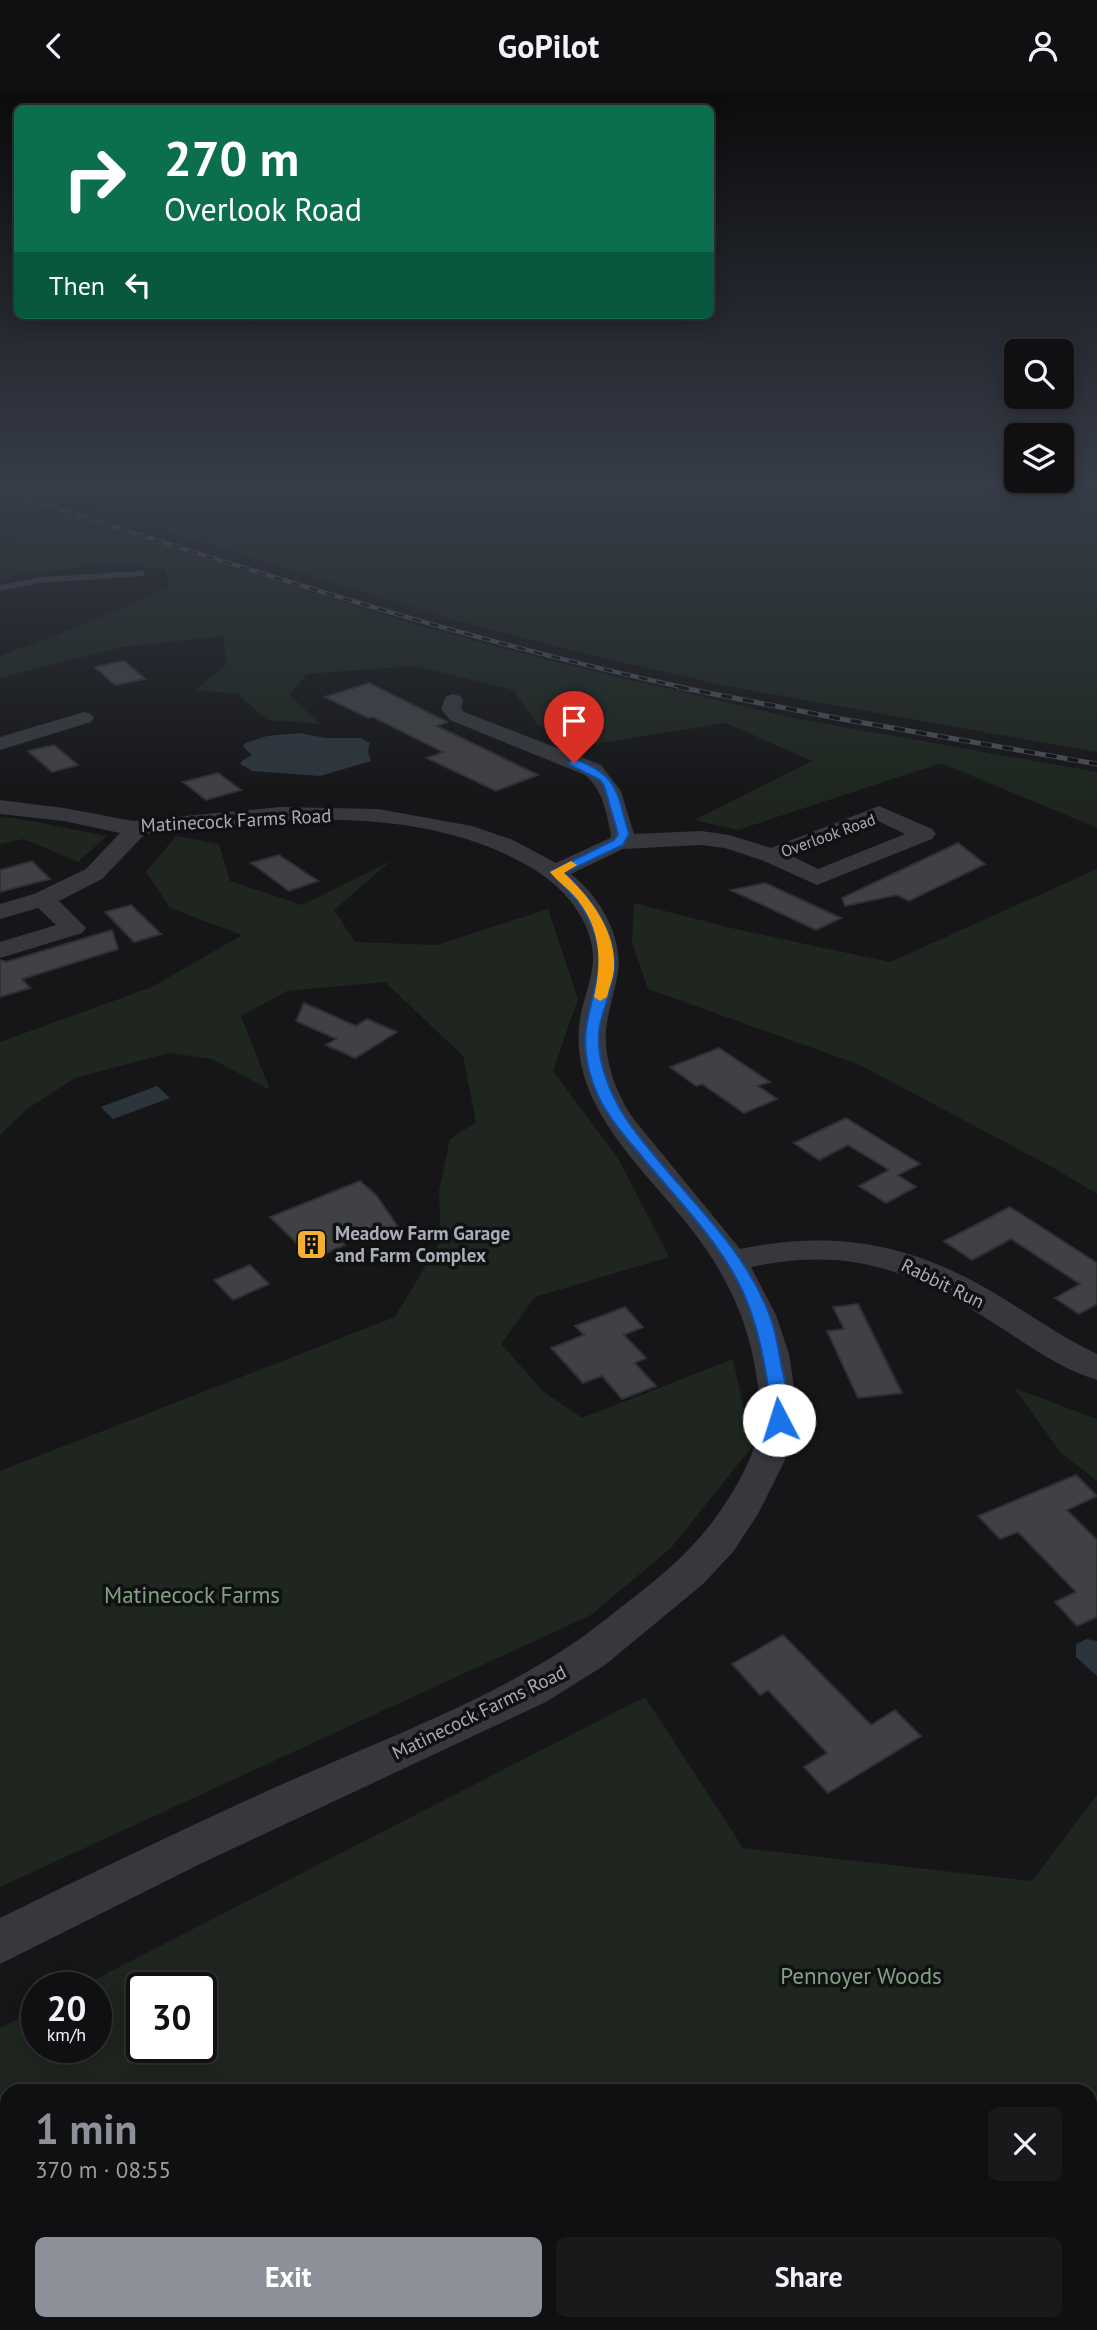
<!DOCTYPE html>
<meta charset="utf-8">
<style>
:root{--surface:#101012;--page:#19191b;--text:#f1f3f6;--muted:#9c9d9f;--line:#303032;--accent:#8c9099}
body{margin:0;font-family:"PT Sans",sans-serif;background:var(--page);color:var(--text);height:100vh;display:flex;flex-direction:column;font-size:26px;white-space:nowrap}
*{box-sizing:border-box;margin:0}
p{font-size:23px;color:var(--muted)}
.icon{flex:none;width:38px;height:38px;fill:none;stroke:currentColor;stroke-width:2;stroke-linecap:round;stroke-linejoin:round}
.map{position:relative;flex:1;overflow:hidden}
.side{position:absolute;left:0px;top:1993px;width:1097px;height:247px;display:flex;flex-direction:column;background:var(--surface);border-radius:21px 21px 0 0;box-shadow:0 4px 18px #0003,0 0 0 2px var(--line)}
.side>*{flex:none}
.top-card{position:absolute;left:14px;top:14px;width:700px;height:214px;border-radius:10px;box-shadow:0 4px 18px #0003,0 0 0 2px var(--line);background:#0b6e4f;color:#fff;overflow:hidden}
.buttons{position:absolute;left:1004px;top:248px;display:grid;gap:14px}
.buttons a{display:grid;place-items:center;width:70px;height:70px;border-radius:10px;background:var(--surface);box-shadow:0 4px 18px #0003,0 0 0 2px var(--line);font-size:35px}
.speed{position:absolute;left:21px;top:1881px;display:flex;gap:14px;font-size:35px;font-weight:700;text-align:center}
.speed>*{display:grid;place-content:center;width:91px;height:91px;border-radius:50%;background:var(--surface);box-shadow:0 4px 18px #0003,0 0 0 2px var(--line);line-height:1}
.speed small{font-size:18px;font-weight:400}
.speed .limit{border:4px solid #111;border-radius:10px;background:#fff;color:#111}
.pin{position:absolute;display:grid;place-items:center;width:60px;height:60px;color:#fff;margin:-72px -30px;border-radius:50% 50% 50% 0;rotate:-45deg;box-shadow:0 0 7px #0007}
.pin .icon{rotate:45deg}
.me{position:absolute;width:77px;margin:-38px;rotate:355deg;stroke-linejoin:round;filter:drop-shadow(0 0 5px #0008)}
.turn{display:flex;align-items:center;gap:24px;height:147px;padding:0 35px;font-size:32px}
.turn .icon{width:91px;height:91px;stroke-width:2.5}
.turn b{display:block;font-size:49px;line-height:60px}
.then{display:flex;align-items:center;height:66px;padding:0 35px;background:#0003;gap:14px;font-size:26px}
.round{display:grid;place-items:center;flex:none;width:74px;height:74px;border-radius:10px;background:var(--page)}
.headline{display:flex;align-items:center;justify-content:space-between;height:119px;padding:0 35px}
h1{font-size:42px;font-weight:600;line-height:52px;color:var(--accent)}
.primary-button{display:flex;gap:14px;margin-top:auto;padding:14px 35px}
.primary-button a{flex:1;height:80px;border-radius:10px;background:var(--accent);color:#fff;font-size:28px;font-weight:600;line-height:80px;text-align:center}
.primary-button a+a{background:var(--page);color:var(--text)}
header{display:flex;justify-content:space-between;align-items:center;height:91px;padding:0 35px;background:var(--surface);font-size:32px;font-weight:600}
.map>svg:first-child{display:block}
.green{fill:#1e261f;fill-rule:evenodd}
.water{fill:#2c353c}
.building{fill:#404145;stroke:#303034;stroke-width:2}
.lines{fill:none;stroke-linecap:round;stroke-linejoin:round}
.service{fill:#37383d;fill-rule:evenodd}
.minor{fill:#37383d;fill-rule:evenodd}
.rail-far1-casing{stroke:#4a4c52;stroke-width:4.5}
.rail-casing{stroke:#4a4c52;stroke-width:5}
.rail-far1{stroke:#111113;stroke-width:2.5;stroke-dasharray:9;stroke-linecap:butt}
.rail{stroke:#111113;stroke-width:3.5;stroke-dasharray:11;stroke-linecap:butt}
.route{fill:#1a73e8;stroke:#114b97;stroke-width:2}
.slow{fill:#f59e0b}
.labels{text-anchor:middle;stroke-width:7;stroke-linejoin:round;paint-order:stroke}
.far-street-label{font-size:16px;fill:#a8adb8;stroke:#111113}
.street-label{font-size:19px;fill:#a8adb8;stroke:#111113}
.poi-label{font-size:19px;font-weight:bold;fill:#a8adb8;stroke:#111113;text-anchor:start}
.near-park-label{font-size:23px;fill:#7fa381;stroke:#111113}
</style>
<header><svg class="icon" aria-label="back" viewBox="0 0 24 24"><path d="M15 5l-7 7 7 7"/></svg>GoPilot<svg class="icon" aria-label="person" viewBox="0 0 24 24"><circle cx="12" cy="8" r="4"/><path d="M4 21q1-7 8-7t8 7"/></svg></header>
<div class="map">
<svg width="1097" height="2239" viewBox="0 0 1097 2239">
<rect width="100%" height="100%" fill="#161618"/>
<path class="green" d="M10,392H1097V661L731,596L603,567L447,527Z
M0,403L423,536L563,573L798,628L1097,681V737L941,672L738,739L694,729L812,670L726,632L592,653L538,634L513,599L415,575L307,583L289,604L321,633L267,629L238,603L195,599L227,573L223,545L122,556L0,587V565L88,532L170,496L165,478L109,472L0,487V459L11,450L0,440Z
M0,726L15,727L107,745L78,771L24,748L0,753Z
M176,745L219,753L230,790L302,814L391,770L334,819L355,851L437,854L548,818L578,908L553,980L618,1067L669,1166L535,1206L501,1253L544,1301L582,1327L733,1268L752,1356L671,1457L591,1524L0,1796V1380L395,1226L441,1149L439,1100L450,1048L476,1031L463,965L385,891L287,900L241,925L270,999L212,968L169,962L75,987L27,1018L0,1044V951L152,896L242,844L170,817L146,781Z
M1097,778V1103L1052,1076L860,974L648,898L632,851L634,812L731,837L890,871Z
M1014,1297L1097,1328V1390L1061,1362Z
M645,1606L743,1757L1032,1790L1097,1704V2144L1090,2143V2000H7V2233H578L566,2239H0V1937L37,1918V1956H96V1897H78ZM142,1897H201V1956H142Z"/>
<path class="water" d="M299,642L326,647H361L370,652L368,660L371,670L320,685L252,680L240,673L243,669L252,664L243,655L245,652L267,645Z
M157,995L170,1007L113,1028L101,1016Z
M1087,1548L1097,1550V1585L1076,1566V1553Z"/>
<path class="building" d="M124,570L145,588L115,594L95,576Z
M369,592L447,631L437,635L538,684L496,700L427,667L443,661L373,626L368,627L325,606Z
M54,654L78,674L52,681L28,660Z
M218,682L241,699L206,709L183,691Z
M958,752L985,773L909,810L897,804L845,815L842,807Z
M279,764L318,790L289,800L251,772Z
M32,770L50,788L0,801V779Z
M765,792L841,827L816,839L731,799Z
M131,814L161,843L134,851L105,821Z
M112,839L118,858L22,888L30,897L0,906V869L6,871Z
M304,912L356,935L367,928L397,941L355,967L326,954L336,948L296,930Z
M719,957L770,991L758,995L777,1008L744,1022L702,993L696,995L670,976Z
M846,1027L920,1073L898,1084L916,1096L886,1112L859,1095L889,1079L848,1054L819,1069L794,1052Z
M360,1090L376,1104L398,1136L342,1151L345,1154L313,1168L270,1126Z
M1010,1116L1097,1172V1213L1079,1223L1055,1207L1080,1193L1011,1148L972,1169L944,1150Z
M250,1174L269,1193L233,1209L214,1189Z
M858,1213L902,1302L858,1307L827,1240L844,1238L833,1216Z
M625,1216L643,1236L624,1244L646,1267L635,1272L656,1295L622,1308L602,1285L583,1292L551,1257L584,1244L575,1235Z
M1076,1384L1097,1405L1067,1419L1097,1449V1526L1077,1535L1055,1511L1076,1501L1018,1441L1000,1448L978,1425Z
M783,1544L871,1634L895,1619L921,1645L828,1702L804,1676L827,1662L768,1599L760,1604L732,1573Z"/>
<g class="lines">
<path class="service" d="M141,480L144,481V485L40,492L0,500V494L40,486Z"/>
<path class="minor" d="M453,603L460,605L463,609L461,617L464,621L601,674L621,700L634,743L701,740L729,744L771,757L879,715L932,738L936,743L932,748L817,794L764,770L725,757L701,754L623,758L571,783C599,805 623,845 618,881C615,901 608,919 606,939C604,970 616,1001 632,1026L740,1158C834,1139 908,1152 991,1200C1026,1221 1060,1245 1097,1263V1289C1063,1279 1032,1257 1003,1238C917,1182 856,1154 751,1176L776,1224L789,1263L796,1309V1332L784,1371L758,1423L733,1461L703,1493L605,1574L546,1611L202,1772L0,1873V1827C92,1782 183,1738 276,1696C371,1653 472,1617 560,1561C583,1547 603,1530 624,1514C658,1488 691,1461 716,1426C734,1401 753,1369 759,1338C762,1321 760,1306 757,1289C749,1228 724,1178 685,1130C653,1091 612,1051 591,1004C579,976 575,948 582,918C586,902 592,886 593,870C594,830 563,795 530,776C458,733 364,725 282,730C236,732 190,740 145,743L102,788L59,810L86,837L82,842L0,867V851L56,834L38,817L0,828V813L34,803L86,778L120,742L64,730L0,723V709L64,717L133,730L281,716L378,718L472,735L513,749L556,772L610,747L611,743C606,721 603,699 585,684L450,629L441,618L446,605ZM878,730L905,743L818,778L792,765Z
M84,621L91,623L94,627L91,631L0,659V646Z"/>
<defs>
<path id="rail-far1" d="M0,399C227,472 453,547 686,597"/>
<path id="rail" d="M678,596L836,627L1097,673"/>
</defs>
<use href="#rail-far1" class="rail-far1-casing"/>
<use href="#rail" class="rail-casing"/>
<use href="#rail-far1" class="rail-far1"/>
<use href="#rail" class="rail"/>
</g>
<linearGradient id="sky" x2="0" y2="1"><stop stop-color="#0c0c0d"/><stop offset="0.56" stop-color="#363c48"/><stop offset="1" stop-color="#363c48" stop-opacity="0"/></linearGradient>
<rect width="1097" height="705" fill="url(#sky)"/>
<path class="route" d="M574,668C619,683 617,702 629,743L623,754L564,782C590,806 616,839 614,878C613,896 604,916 600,934C594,965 610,1004 627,1029C673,1096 741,1147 770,1225C777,1243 779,1264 783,1282C786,1296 794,1321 786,1334H773C767,1325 770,1313 769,1303C764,1265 756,1225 738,1191C714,1144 671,1102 638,1061C623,1044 608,1026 598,1005C589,985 583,960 586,938C592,893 612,872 587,825C578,807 563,796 550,781L614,749L618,743L604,695L600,689L570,674L568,672Z"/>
<path class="slow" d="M571,770L577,774L564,782C590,806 617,840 614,879C613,888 609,897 607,906L600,910L594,906C602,871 601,838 577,808C569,798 558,791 550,781Z"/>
<defs>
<symbol id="building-square" viewBox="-11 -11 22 22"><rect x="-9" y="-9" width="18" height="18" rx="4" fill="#f2b134" stroke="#111113"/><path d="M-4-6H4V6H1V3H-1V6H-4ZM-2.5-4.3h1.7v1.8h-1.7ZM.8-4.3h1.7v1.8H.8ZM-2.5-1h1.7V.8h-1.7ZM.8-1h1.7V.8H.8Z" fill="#111"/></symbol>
</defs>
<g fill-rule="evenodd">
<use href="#building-square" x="294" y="1136" width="35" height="35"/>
</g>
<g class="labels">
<g class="far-street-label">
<text transform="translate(828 744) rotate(-20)" y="6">Overlook Road</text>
</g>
<g class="street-label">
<text transform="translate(236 729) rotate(-3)" y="7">Matinecock Farms Road</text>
<text transform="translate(943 1192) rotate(26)" y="7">Rabbit Run</text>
<text transform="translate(479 1621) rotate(-26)" y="7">Matinecock Farms Road</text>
</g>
<g class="poi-label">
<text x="335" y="1149">Meadow Farm Garage<tspan x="335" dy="22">and Farm Complex</tspan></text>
</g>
<g class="near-park-label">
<text x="192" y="1512">Matinecock Farms</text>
<text x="861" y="1893">Pennoyer Woods</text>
</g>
</g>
</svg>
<div class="buttons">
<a><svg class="icon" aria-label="search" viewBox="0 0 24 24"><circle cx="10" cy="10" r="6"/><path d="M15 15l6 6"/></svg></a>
<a><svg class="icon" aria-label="layers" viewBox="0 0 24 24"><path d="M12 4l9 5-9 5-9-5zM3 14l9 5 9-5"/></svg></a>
</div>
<div class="speed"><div>20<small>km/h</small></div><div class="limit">30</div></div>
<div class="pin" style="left:574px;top:672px;background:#d93025"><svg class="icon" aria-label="arrive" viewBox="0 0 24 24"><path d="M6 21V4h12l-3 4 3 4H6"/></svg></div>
<svg class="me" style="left:779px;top:1329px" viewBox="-20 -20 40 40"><circle r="19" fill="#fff"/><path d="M0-13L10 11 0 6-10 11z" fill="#1a73e8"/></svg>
<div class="top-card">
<div class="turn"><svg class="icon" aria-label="right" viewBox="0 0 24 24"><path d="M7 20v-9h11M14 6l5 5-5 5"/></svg><div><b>270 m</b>Overlook Road</div></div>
<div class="then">Then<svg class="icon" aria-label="left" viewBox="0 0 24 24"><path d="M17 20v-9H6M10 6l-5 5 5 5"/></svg></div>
</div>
<section class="side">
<div class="headline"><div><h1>1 min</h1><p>370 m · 08:55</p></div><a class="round"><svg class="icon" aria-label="close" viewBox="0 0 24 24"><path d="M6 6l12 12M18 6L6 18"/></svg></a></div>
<div class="primary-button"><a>Exit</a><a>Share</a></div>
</section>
</div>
